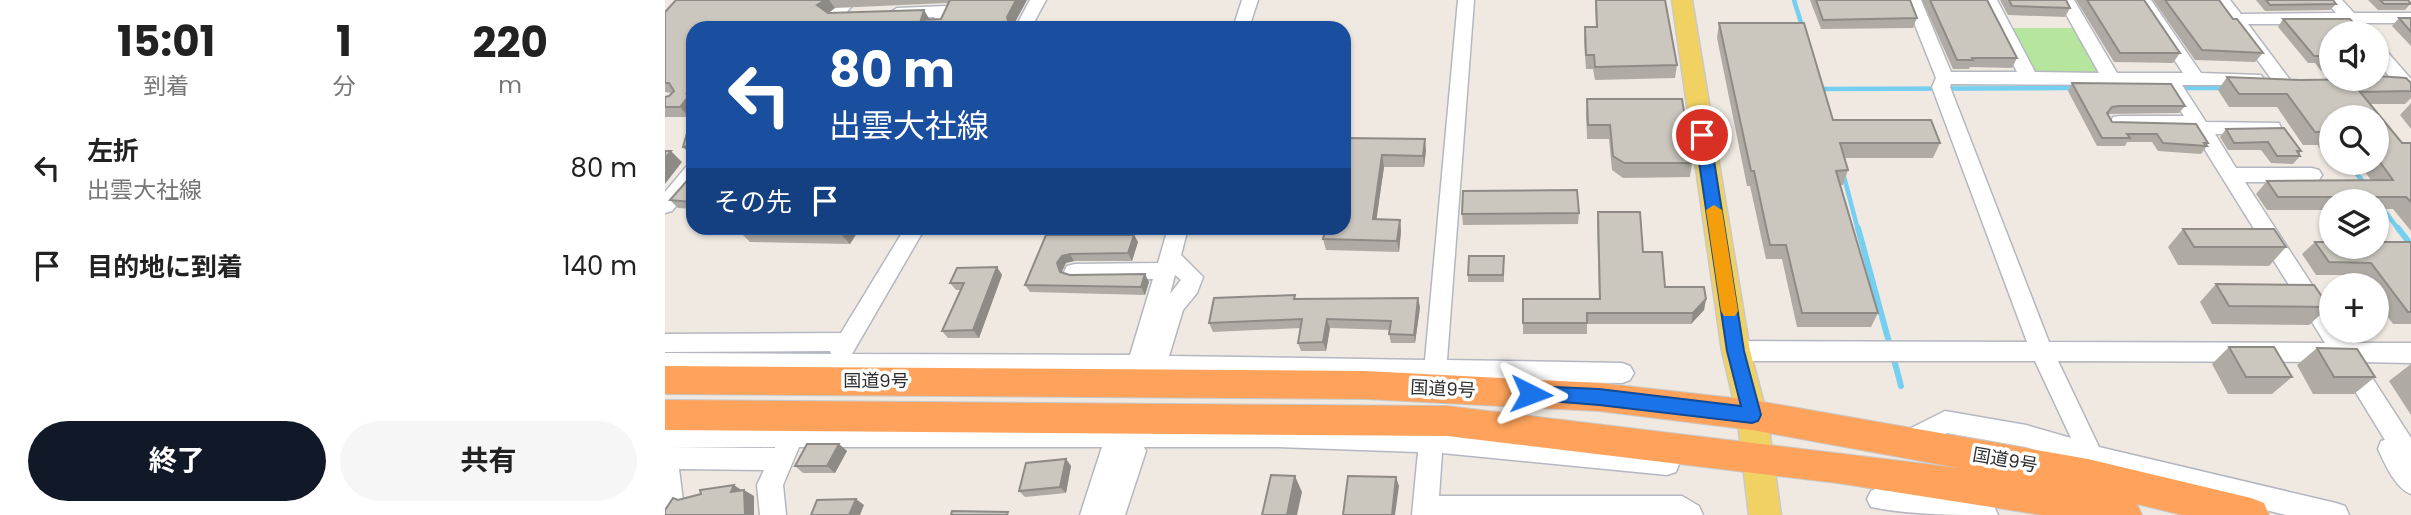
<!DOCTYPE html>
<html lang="ja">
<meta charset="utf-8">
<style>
:root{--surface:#fff;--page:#f6f6f6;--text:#222;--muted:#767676;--accent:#111827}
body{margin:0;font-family:Poppins,"Noto Sans JP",sans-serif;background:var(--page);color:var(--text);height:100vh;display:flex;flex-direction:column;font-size:26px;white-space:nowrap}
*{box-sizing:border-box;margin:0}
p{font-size:23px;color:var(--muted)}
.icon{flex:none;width:38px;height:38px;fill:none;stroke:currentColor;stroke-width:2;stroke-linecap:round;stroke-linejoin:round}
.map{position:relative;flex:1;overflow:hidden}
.panel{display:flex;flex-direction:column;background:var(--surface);width:665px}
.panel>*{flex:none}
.top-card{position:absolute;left:21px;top:21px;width:665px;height:214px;border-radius:21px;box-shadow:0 2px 5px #0004;background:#1a4fa0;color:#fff;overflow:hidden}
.fabs{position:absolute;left:1654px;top:21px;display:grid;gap:14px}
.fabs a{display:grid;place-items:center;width:70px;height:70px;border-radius:50%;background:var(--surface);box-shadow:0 2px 5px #0004;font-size:35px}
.pin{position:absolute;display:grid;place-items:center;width:60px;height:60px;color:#fff;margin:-30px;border:4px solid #fff;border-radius:50%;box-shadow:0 2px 7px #0007}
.me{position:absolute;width:77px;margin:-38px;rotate:93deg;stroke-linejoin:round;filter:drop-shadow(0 0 5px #0008)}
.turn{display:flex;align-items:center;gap:24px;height:147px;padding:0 28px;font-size:32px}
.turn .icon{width:91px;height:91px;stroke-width:2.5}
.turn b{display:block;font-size:49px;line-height:60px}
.then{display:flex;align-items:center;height:66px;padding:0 28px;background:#0003;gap:14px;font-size:26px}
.eta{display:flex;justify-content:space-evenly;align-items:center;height:119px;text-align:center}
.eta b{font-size:42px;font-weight:700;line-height:49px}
.primary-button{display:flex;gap:14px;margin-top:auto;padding:14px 28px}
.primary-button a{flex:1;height:80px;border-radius:42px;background:var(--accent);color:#fff;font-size:28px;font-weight:700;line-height:80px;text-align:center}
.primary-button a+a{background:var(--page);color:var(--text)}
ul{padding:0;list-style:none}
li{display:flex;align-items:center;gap:21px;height:98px;padding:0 28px}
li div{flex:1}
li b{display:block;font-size:26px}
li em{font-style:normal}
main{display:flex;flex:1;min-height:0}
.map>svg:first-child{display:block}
.green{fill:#b6e59e}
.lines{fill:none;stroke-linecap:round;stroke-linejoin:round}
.stream-far1{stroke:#75cff0;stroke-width:4.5}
.stream{stroke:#75cff0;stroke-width:6}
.minor-casing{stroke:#b4b7c1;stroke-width:3}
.major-casing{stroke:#c9c9c9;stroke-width:3}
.highway-casing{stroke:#c9c9c9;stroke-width:2}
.minor{fill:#fff;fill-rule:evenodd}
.major{fill:#f2d163;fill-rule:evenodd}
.highway{fill:#ffa35c;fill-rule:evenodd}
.wall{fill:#afaba4;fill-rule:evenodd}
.shaded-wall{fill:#8e8b86}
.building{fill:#cbc7bf;stroke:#8e8b86;stroke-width:2}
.route{fill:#1a73e8;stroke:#114b97;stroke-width:2}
.slow{fill:#f59e0b}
.labels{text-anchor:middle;stroke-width:7;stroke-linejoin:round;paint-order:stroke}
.street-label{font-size:18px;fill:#2e2e2e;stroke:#fff}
</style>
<main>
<section class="panel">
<div class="eta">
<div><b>15:01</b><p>到着</p></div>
<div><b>1</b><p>分</p></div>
<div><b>220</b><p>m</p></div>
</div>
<ul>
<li><svg class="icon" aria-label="left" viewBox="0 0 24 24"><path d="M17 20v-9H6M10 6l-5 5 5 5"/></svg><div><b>左折</b><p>出雲大社線</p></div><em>80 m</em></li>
<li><svg class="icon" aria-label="arrive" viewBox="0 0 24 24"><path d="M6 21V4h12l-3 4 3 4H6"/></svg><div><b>目的地に到着</b></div><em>140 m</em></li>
</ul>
<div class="primary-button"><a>終了</a><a>共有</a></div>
</section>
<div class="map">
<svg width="1746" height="515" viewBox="0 0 1746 515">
<rect width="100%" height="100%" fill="#efe9e1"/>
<path class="green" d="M1346,28H1411L1437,74L1375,75L1366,70Z"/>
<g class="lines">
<path class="stream-far1" d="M1129,0L1138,29
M1513,88H1559
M1155,89L1409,88
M1683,163L1700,184
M1178,173L1193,230
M1716,206L1734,230"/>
<path class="stream" d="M1193,228L1225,346
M1733,228L1746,245
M1228,356L1236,386"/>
<defs>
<path id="minor" d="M175,0H192L168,28H151Z
M365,0H381L366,28H350Z
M577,0H593L584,28H568Z
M793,0H809L782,360L957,363L965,366L969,373L965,380L957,383L474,375L0,373V353L166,354L165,351L0,352V334L176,333L240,228H260L187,354L465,355L488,279L410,280L402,278L399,272L402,266L410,264L493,263L503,228H523L516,255L538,277L532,293L518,310L504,356L760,360ZM510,275L516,280L505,294Z
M1240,0H1256L1286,72H1352L1316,0H1332L1370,72L1434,73L1393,0H1409L1452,73H1518L1470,0H1486L1536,73L1596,75L1599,79L1596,83L1590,85H1517L1541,122L1614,123L1616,128L1614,133L1607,134H1550L1571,168H1647L1654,170L1657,175L1654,180L1647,182H1580L1666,314V331H1677L1685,343H1746V363L1697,362L1746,438V494C1730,488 1720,464 1713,449L1716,441L1720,440L1672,362L1393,361L1434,447L1671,503L1680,506L1684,515H1621L1445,472L1361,447L1282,433L1241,454L1232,451L1229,443L1232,435L1280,411L1361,425L1406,438L1370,361H1071L1063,358L1060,351L1063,344L1071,341L1362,342L1267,87L1271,78ZM1286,84L1499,85L1519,116H1455L1448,117L1446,122L1448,127L1527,129L1660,343L1384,342L1285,87Z
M1549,0H1565L1576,14L1671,13L1660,0H1677L1689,13H1746V23H1698L1705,33H1688L1680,24H1583L1625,80L1616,86L1610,84Z
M281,6L289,11L280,28H264L270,17L232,18L224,13L232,8Z
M1712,45L1718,47L1746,79V97L1740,95L1712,62Z
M28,165V185L7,211L0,213V192L21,167Z
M453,424L612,425L790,431L1002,453L1011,456L1014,464L1011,472L1002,475L777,453L774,496H1017L1034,506L1038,515H747L753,452L612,447H479L481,451L460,515H415L437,447H134L118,485L121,515H95L92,485L99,470L14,469L18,501L9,514L0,515V425ZM7,447H110V448Z
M1215,487L1320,503L1329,506L1333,515C1293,515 1244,515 1206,507L1202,499L1206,491Z"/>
<path id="major" d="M1007,0H1027L1085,351L1102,415L1116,515H1084L1072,415L1057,351Z"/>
<path id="highway" d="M0,366L700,371L934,383L1087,400L1423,459L1586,498L1599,503L1604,515H1517L1472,504L1477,515H1377L1172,483L782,436L0,430V400L782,406L1294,468L1087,430L934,411L700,399L0,394Z"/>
</defs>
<use href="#minor" class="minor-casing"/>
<use href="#major" class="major-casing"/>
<use href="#highway" class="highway-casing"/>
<use href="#minor" class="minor"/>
<use href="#major" class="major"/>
<use href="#highway" class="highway"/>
</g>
<path class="wall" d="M11,0H362L349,24L352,28H28V113L24,117H0V97L4,96L7,93L0,92V12ZM281,3L283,5L276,19H265L163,13L170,8Z
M930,0H1000L1012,65L1010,78L930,80L928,69H921L919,40L920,27H931Z
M1145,0H1245L1252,18L1248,28L1156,29Z
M1257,0H1322L1352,58L1347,68L1305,67L1304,69H1288Z
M1335,0H1401L1405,8L1400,17L1343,15Z
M1411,0H1479L1515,53L1508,63L1449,62Z
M1488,0H1554L1568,19L1598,53L1590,62L1530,60Z
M1591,0H1668L1671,4L1665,10L1600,11Z
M1703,0H1743L1746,3L1740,10H1713Z
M1734,18H1746V46L1727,26Z
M1618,19L1666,33V71H1656L1650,63H1643L1613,27Z
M1054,23L1168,120L1275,143L1268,158H1179L1183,170L1178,185H1175L1213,313L1206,327H1132L1117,259H1101L1085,186H1082L1052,38Z
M1562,77L1746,83V98L1740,104H1706L1737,143H1746V231L1728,209H1712V201H1666V210H1602L1591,194L1602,181L1706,180L1693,163H1712V117H1666V148H1654L1653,145H1638L1612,107H1564L1553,90Z
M1407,83L1520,106L1514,113L1443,114L1447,122L1543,143L1542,146L1536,154L1493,151L1487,142H1462L1460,146H1432L1403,91Z
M922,99L1027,163L1025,177L958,178L947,170L944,139H922L921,113Z
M1746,103V129L1735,115Z
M1561,129L1636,151L1634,154L1635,156L1628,164L1606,163L1596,150H1563L1555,137Z
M679,147L761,150L759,167H719L711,219L735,220L736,231L734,252L661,250L658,239L679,228Z
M28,174V209L13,208L5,200Z
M933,212L978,252L1000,287L1041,299L1039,310L1026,324H922V334H858V299H934L932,223Z
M914,213L913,224L798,225L797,214Z
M71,228H195L185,244L85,242Z
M1518,229L1621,247L1604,266L1513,265L1503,247Z
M381,235H469L473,242L467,261H409L401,263L397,271V273L405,275L484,282L480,295L365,292L360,285Z
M1650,242H1746V324H1728L1712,302V285H1700L1692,275H1651L1637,254Z
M839,256V282H803V275Z
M332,267L337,275L314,338H283L277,331L296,290H291L285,283Z
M1551,284L1664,307L1644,325L1547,324L1535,302Z
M631,299L755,307L750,343H726L724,334L725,330L665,328L661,351H636L633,343L636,328L548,332L544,323Z
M1564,347L1627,377L1607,394H1563L1547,364Z
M1652,348L1710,377L1689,394H1648L1632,365Z
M1746,364V415L1724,381Z
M174,444L182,451L170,473H138L130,466Z
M401,459L406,466L401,493L360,497L354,491Z"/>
<path class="shaded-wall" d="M160,0H164L170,8L160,15L152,5Z
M351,0H362L349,24L352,28H349L343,20L342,17Z
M259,10L265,20H256Z
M28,86V113L24,117L15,107L22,93Z
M760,139L761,150L759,167L758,156Z
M28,145V154L26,155L18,147Z
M6,151L17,162L0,184V158Z
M717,155L719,167L710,230L708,219Z
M735,220L736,231L734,252L732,241Z
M174,228H195L185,244L172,230Z
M469,235L473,242L467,261L463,253Z
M405,254L409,261L401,263L397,271L400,279L395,272L392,263L397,256Z
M332,267L337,275L314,338L308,330Z
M480,274L484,282L480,295L476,287Z
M753,298L755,307L750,343L749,335Z
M1041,299L1039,310L1026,324L1028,313Z
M662,319L665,328L661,351L658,342Z
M174,444L182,451L170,473L162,466Z
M401,459L406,466L401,493L395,487Z
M630,476L637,492L632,515H622Z
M731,477L734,486L730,515H727Z
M69,485L78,491L66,492Z
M79,490L89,496V515H80Z
M191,499L199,505L195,515H184Z"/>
<path class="building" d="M11,0H160L152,5L163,13L259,10L256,20L276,19L285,0H351L342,17L343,20H348L346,23L343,24L340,28H232L236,22L205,23L202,28H28V86L22,93H26L15,107H0V97L4,96L9,91L4,83H0V12Z
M931,0H1000L1012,65L930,67L929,55H921L920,27H932Z
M1151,0H1245L1252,18L1158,20Z
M1265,0H1322L1352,58H1307L1308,60H1292Z
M1344,0H1401L1405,8L1347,6Z
M1422,0H1479L1515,53H1455Z
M1500,0H1554L1568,19H1572L1598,53L1537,50Z
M1601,0H1668L1671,4L1605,5Z
M1715,0H1743L1746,4H1719Z
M1734,18H1746V32Z
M1618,19H1685L1692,27L1700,28L1705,33H1666V64H1662L1656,56H1649Z
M1054,23H1139L1168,120H1266L1275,143H1175L1183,170L1171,171L1213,313H1137L1121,245H1105L1089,171H1086Z
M1712,76L1741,78L1746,83V91L1695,92L1737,143H1746V202L1741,197H1613L1602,181L1728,180L1712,158V117H1666V135L1664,132H1650L1622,94H1574L1562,77L1635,80L1712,79Z
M1407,83L1506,84L1520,106H1454L1447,107L1442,113L1447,122L1531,124L1543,143H1539L1542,146L1498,143L1492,134H1462L1465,138H1437Z
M922,99H1017L1027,163H959L948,156L945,125H923Z
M28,125V145L18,147L24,126Z
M1619,128L1636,151H1632L1635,156H1612L1603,142L1569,143L1561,129Z
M681,138L760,139L758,156L717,155L708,219L735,220L732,241L658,239L661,228H679V147Z
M0,151H6L0,158Z
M28,174V199L26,202L5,200Z
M912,190L914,213L797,214L798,191Z
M933,212H975L978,252H997L1000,287H1039L1041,299L1028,313H922V323H858V299H935Z
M71,228H174L172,230Z
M1518,229H1609L1621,247H1529Z
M381,235H469L463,253L405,254L397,256L392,263L395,272L405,275L480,274L476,287L360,285Z
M1650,242H1666V247H1712V242H1746V312H1743L1706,263L1664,262Z
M804,256H839L838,275H803Z
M332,267L308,330L277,331L299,283H285L292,268Z
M1551,284L1649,285L1664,307L1564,306Z
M630,295L629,299L753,298L749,335L724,334L726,321L662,319L658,342L633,343L637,319L544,323L549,298Z
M1564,347H1609L1627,377H1581Z
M1652,348L1692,349L1710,377H1669Z
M142,444H174L162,466H130Z
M401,459L395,487L354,491L361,463Z
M606,475L630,476L622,515H597Z
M683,476L731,477L727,515H678Z
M69,485L66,492L79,490L80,515H0V510L8,498L13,500L36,494L35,490Z
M191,499L184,515H146L152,500Z
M287,511L343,512L342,515H286Z"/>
<path class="route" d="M1037,130L1045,135L1079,351L1096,415L1093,421L1087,423L934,405L859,399L857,394L859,388L866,386L934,389L1076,406L1062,351L1030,135Z"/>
<path class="slow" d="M1049,205L1057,210L1073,311L1070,316H1059L1056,311L1041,210Z"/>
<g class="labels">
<g class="street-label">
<text x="211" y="387">国道9号</text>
<text transform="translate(778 389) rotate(3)" y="6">国道9号</text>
<text transform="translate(1340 460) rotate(10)" y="6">国道9号</text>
</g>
</g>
</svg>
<div class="fabs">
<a><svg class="icon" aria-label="sound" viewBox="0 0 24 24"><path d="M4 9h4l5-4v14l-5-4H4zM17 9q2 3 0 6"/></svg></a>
<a><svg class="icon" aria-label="search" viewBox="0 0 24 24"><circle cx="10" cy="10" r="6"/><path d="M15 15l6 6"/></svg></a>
<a><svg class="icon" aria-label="layers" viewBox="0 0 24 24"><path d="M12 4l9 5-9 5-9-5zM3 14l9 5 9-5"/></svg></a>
<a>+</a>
</div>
<div class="pin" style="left:1037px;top:135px;background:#d93025"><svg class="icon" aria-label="arrive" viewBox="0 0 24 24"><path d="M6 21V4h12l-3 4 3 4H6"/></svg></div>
<svg class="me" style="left:866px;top:394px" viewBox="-20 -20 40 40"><path d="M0-17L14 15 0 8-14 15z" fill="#1a73e8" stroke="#fff" stroke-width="4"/></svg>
<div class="top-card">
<div class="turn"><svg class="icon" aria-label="left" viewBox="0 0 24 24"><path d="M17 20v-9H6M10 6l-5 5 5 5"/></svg><div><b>80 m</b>出雲大社線</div></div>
<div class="then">その先<svg class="icon" aria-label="arrive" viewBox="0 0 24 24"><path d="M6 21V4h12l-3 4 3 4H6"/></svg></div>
</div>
</div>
</main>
